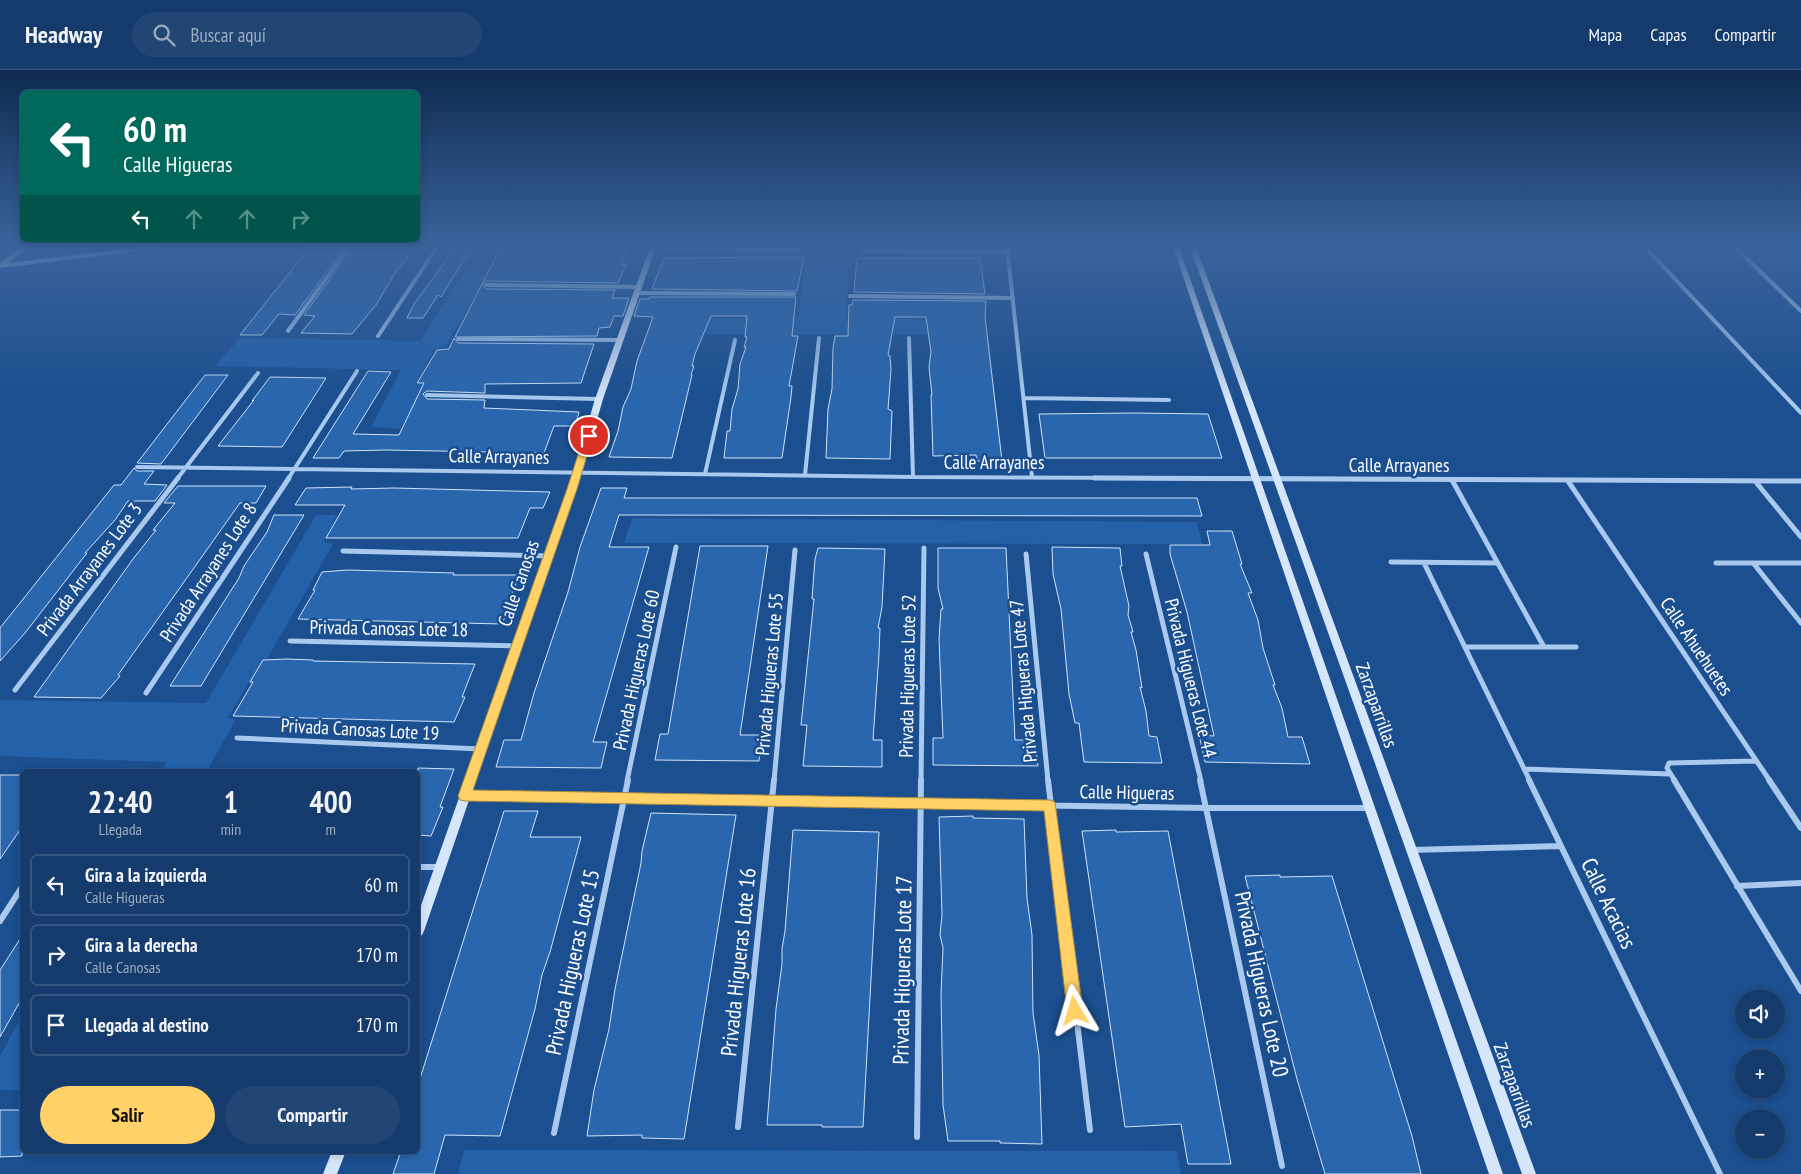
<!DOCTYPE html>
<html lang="es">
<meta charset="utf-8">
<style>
:root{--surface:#143b6b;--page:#214673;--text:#f1f3f6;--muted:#9dadc1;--line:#33557e;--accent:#ffd166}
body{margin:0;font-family:"PT Sans Narrow",sans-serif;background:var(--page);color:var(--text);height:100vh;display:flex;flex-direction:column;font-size:19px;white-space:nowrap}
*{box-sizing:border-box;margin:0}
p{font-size:16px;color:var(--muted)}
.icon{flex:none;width:28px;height:28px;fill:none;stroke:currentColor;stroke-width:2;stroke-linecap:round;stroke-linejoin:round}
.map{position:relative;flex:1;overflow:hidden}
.drawer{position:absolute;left:20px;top:699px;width:400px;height:385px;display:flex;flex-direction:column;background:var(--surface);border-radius:8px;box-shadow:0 2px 8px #0003,0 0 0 1px var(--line)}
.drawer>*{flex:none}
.banner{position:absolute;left:20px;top:20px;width:400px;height:152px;border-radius:8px;box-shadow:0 2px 8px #0003,0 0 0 1px var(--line);background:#00695c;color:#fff;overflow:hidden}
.buttons{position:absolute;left:1735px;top:919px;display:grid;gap:10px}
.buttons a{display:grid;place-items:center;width:50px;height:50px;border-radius:50%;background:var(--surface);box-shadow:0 2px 8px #0003,0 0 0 1px var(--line);font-size:25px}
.pin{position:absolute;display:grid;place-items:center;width:42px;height:42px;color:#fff;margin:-21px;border:2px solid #fff;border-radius:50%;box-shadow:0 1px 5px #0007}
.me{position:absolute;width:55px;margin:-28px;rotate:353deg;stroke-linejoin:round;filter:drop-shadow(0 0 4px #0008)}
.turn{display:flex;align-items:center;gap:18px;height:105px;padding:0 20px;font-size:22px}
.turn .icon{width:65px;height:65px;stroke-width:2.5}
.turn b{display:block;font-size:35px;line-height:42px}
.lanes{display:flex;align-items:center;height:48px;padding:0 20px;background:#0003;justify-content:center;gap:25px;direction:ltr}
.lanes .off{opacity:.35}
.eta{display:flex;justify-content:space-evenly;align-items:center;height:85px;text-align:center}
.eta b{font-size:30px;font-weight:700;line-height:35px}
.primary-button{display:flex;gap:10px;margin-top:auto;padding:10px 20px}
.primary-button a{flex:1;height:58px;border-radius:30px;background:var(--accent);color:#111;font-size:20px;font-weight:700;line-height:58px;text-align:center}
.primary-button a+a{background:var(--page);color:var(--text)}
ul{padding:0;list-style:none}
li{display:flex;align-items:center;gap:15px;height:62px;margin:0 10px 8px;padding:0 10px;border:2px solid var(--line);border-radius:8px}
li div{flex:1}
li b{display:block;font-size:19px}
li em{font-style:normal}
header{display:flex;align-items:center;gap:30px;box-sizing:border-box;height:70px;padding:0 25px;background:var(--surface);border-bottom:1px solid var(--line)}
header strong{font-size:24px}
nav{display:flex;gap:28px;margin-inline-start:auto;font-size:18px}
.search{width:350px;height:45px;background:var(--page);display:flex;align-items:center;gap:12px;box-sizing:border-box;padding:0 18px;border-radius:28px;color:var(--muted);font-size:19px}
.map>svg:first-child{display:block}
.green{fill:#2461a8}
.building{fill:#2a66ad;stroke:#cfe3fa}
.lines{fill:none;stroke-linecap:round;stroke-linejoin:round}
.street-far2{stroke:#a9c9ee;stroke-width:4}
.street-far1{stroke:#a9c9ee;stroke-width:5}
.street{stroke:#a9c9ee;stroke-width:6}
.secondary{fill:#d6e6fa;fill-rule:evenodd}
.route{fill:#ffd166;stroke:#a68842}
.labels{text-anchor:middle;stroke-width:5;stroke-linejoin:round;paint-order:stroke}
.street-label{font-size:19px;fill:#fff;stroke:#1b4f8f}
.near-street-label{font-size:22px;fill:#fff;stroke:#1b4f8f}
</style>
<header>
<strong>Headway</strong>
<div class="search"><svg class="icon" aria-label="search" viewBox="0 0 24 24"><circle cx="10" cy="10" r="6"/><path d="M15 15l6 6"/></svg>Buscar aquí</div>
<nav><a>Mapa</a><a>Capas</a><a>Compartir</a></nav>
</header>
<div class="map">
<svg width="1801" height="1104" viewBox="0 0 1801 1104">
<rect width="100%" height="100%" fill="#1b4f8f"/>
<path class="green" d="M807,177H848L847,248L957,250L958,265L673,264L679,248H798Z
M1018,177H1164L1166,185H1116L1117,190H1021Z
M469,195H482L477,206H487L445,277L434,279L415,314L426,315L400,359L371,357L401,300L215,296L240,268L420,271Z
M316,445H337L324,472L333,474L267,589H263L228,648L236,649L207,701H162L166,692L0,686V630L206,633Z
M632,448L1197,452L1202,474L624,473Z
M22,946V1020H0V986Z
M464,1080L1177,1081L1181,1104H458Z"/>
<path class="building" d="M310,177H345L295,245L279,244L262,265H240Z
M353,177H416L397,200L376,235L352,264L301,263L315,246L304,245Z
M456,177H472L441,227L438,225L423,248H407L414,234Z
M501,177H629L621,195H626L618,213L486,211L482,214L486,219L615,220L612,228H629L623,246H614L610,257L599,258L597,266L455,267Z
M664,188L791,187L804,188L797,221L652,219Z
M857,188H980L985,224L854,222Z
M650,227H796L792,266H798L789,316H792L791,327L782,388H724L727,361H730L732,339L738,319L740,294L746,277H744L747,267H745L747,246H711L695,284L692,296H694L691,305H692L672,388L609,387L618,361L623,337L631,319L637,291L653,247L634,246L640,229H649Z
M853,230L986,231L985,247L1002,391H977L976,385L933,386L931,325H932L929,297L931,282L926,247H895L888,285L890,286L891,300L888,339L892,341L890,389L826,388L828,339L832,319L833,278L835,266H848L849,235H852Z
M454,268L458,273L594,274L581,313L485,314V323L427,321L423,324L427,329L485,330L484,338L579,342L575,356H554L544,383L386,380L344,381L339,388H313L368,301L391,302L353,364L399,365L424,313H417L437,280L449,279Z
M205,305H228L161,394L137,393Z
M270,307L326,308L282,377L218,376L254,330L252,331Z
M1135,343L1208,344L1222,388H1045L1039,344Z
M134,398L137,401H154L144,414L167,415L155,431H128L115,450L85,483H87L25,563L0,591V558L114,415H121Z
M178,416H266L256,433H240L118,605L120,606L101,628L34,627L133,489L156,460H153L175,433H164Z
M352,417L351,419L394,418L550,422L543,438H530L518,468H326L345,435H295L306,418Z
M601,418H627L624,428H1197L1202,446L619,445L609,477H649L593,672H607L601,698L496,697L504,670H521L534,623L568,522L580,477Z
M274,445H304L201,616H170L239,508L244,496L267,462Z
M1207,461H1232L1242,494H1240L1252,523H1248L1258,550L1263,578L1275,615H1273L1282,638L1288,667H1302L1310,694L1205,692L1199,665L1214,666L1187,542L1170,484V475H1210Z
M700,476H768L740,665H762L759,691L655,690L660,664H668Z
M1052,477L1120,478L1122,496H1120L1129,536L1128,545L1133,562H1131L1136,580L1142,618L1140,617L1146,641L1149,666L1157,667L1162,693L1084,692L1079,653H1075L1069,624L1061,539L1053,504Z
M818,478L885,479L882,537L878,558H880L879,584L873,670H882V697L803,696L807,655H801L814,529H812L815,489Z
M938,478H1006L1015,670H1035L1038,696L933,695V668H943L939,569L941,539H943L938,518Z
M348,500L454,503L453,505H519L509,533H511L502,554L298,549L315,520H313L322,502Z
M287,589L313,590V591L475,594L462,627H465L454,652L233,646L253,612H250L263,590Z
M418,698L454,699L440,737H443L431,766L418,765Z
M0,705H22V757L0,789Z
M504,741H538L530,767H581L550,882L542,905L535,939L500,1066L445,1065L434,1104H393L401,1081H418V1015Z
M651,743L736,745L684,1069L642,1068V1065L587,1066L594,1020L609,959L615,919L641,793L642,781Z
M973,746V748L1024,749L1027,828L1032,865L1033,943L1039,985L1042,1074L1000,1073V1071H948L943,1035L941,923L943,878L940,865L942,845L939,747Z
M793,760L879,762L863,1057H822V1055H767L776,939L782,894V879L785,861Z
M1116,760V762L1168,761L1231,1094H1188L1181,1054L1125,1057L1082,761Z
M1280,805V807L1332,806L1412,1066L1421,1104H1325L1297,1009L1245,806Z
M22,866V928L0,967V900Z
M0,1040H22V1086L0,1087Z"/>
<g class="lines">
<path class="street-far2" d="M653,177L797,180
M1007,177L1032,407
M1645,177L1801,343
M1735,177L1801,241
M862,181L1008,182
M486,215L639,217
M637,223L794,224
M850,226L1013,228
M288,261L349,177
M378,266L437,177
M909,268L913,407
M458,269L619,270
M427,325L599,329
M1024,328L1169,330
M137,397L913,407L1371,409
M705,404L735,270
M805,405L819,268
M177,409L258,303
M288,409L357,301"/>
<path class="street-far1" d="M1094,408L1801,411
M1452,410L1544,577
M1568,411L1770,711
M1755,411L1801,467
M343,481L549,486
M1026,484L1048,711
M1146,484L1201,711
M1391,492L1498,493
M1424,493L1530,711
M1716,493H1801
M1754,494L1801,553
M290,571L517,576
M1465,577H1576
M15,620L178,408
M146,623L289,408
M237,668L481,679
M1524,699L1670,704
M627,711L676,477
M774,711L795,480
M921,711L924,478
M1675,711L1667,698L1669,693L1756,691"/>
<path class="street" d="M1048,710L1090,1060
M1200,710L1282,1096
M1529,710L1720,1104
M1674,710L1801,921
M1769,710L1801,758
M465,726L1207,738H1369
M1410,780L1561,776
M418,797H439
M1737,816L1801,813
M0,851L22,817
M738,1057L774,710
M554,1063L628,710
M917,1067L921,710"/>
<path class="secondary" d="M21,177H28L9,193L142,177H159L156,179L0,198V193Z
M650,177H656L603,329L582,402L424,861L422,865L418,867V844L574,402L595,329Z
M1173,177H1179L1503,1104H1489Z
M1190,177H1196L1536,1104H1522Z
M332,1081H346L337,1104H323Z"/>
</g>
<linearGradient id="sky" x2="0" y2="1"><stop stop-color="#0f2b4f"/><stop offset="0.53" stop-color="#39639b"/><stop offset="1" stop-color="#39639b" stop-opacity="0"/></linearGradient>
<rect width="1801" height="331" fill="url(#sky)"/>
<path class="route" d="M589,363L593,366L577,419L473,720L1050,730L1055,732L1083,941L1081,946L1075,949L1070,946L1067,941L1044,741L465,731L460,730L458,726L567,419L584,366Z"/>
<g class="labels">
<g class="street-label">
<text transform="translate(499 386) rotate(1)" y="7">Calle Arrayanes</text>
<text x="994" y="399">Calle Arrayanes</text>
<text x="1399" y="402">Calle Arrayanes</text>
<text transform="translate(89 499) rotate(-53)" y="7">Privada Arrayanes Lote 3</text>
<text transform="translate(208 502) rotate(-57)" y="7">Privada Arrayanes Lote 8</text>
<text transform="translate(518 513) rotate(-71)" y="7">Calle Canosas</text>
<text transform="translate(389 558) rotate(1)" y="7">Privada Canosas Lote 18</text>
<text transform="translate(1697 576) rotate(56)" y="7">Calle Ahuehuetes</text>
<text transform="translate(636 600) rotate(-78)" y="7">Privada Higueras Lote 60</text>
<text transform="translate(769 604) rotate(-85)" y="7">Privada Higueras Lote 55</text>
<text transform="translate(907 606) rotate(-89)" y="7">Privada Higueras Lote 52</text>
<text transform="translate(1191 608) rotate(76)" y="7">Privada Higueras Lote 44</text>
<text transform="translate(1023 611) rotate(-95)" y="7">Privada Higueras Lote 47</text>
<text transform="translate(1377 635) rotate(70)" y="7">Zarzaparrillas</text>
<text transform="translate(360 659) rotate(3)" y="7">Privada Canosas Lote 19</text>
<text transform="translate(1127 722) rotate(1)" y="7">Calle Higueras</text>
<text transform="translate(1515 1015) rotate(70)" y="7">Zarzaparrillas</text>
</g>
<g class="near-street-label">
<text transform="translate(1609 833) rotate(64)" y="8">Calle Acacias</text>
<text transform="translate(572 892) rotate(-78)" y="8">Privada Higueras Lote 15</text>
<text transform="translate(738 892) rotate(-84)" y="8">Privada Higueras Lote 16</text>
<text transform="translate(902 900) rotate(-89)" y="8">Privada Higueras Lote 17</text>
<text transform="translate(1262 914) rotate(78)" y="8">Privada Higueras Lote 20</text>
</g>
</g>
</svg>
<div class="buttons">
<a><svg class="icon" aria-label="sound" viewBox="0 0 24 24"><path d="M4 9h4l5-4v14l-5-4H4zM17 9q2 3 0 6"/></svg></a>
<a>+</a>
<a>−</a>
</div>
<div class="pin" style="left:589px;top:366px;background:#d93025"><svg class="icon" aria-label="arrive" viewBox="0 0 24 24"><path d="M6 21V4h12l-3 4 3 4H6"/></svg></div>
<svg class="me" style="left:1075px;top:941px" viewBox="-20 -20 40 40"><path d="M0-17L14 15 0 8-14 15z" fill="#ffd166" stroke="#fff" stroke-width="4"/></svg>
<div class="banner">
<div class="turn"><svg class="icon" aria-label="left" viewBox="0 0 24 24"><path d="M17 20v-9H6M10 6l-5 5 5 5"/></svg><div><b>60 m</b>Calle Higueras</div></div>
<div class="lanes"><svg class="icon" aria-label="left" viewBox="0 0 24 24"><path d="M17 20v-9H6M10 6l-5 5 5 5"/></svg><svg class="icon off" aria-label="ahead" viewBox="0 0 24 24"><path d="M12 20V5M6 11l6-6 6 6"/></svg><svg class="icon off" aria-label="ahead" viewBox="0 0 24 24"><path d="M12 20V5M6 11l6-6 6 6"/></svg><svg class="icon off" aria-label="right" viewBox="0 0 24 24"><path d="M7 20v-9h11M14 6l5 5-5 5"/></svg></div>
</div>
<section class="drawer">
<div class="eta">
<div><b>22:40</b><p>Llegada</p></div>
<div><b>1</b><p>min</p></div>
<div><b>400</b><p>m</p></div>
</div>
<ul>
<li><svg class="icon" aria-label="left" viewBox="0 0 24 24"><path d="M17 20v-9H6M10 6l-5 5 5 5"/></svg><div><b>Gira a la izquierda</b><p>Calle Higueras</p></div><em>60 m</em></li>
<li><svg class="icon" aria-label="right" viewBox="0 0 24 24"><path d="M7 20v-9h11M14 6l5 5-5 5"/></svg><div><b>Gira a la derecha</b><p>Calle Canosas</p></div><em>170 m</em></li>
<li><svg class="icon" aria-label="arrive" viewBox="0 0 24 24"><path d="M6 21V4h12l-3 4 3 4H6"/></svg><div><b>Llegada al destino</b></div><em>170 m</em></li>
</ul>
<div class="primary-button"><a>Salir</a><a>Compartir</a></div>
</section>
</div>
